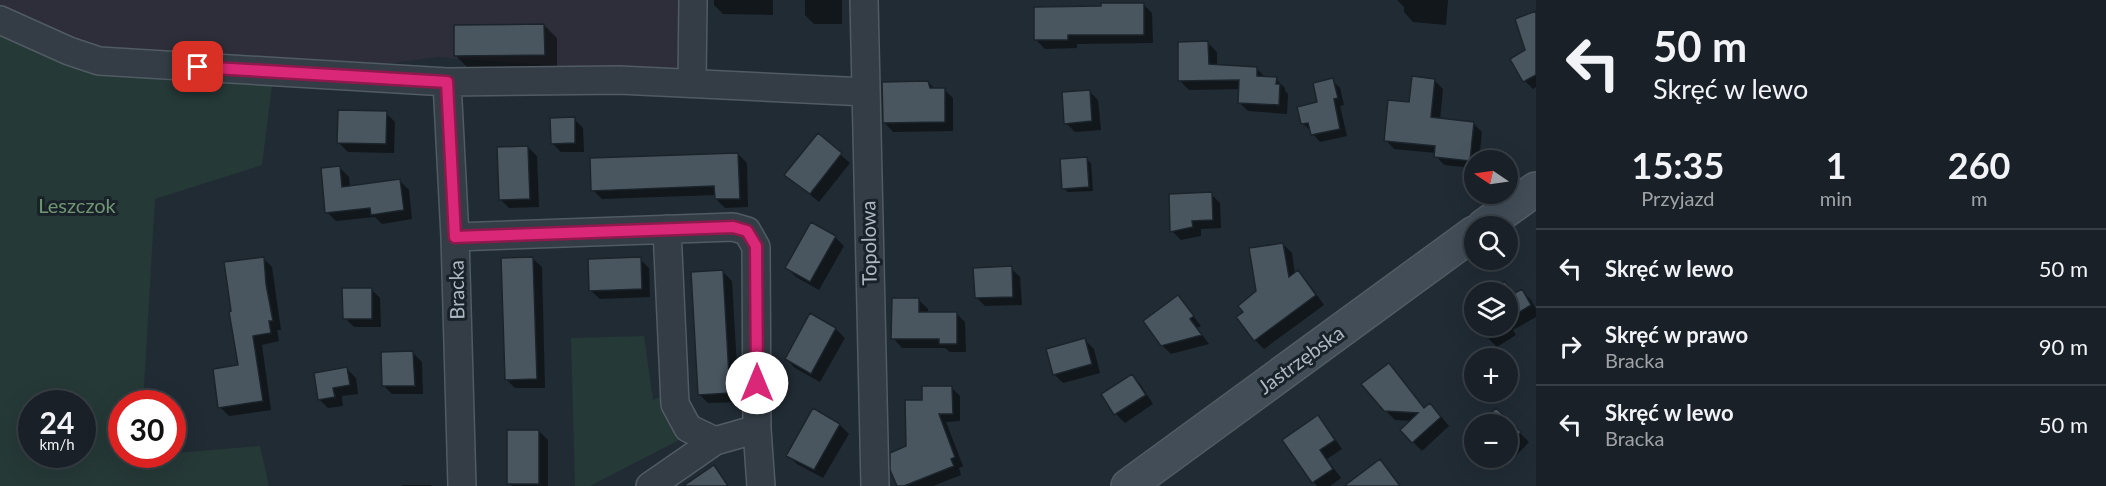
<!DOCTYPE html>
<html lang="pl">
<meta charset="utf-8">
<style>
:root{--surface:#192027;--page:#262d33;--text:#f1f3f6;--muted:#9fa3a7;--line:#373e44}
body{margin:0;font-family:Lato,sans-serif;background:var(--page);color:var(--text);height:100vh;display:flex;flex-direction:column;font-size:22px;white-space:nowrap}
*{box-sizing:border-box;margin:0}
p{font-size:20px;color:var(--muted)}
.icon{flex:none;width:33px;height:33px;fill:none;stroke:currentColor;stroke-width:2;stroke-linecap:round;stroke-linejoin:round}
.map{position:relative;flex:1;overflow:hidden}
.side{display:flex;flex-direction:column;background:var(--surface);width:570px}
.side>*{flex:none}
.banner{background:#192027;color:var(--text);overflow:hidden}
.needle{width:39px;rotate:283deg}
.fabs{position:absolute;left:1464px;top:150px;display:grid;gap:12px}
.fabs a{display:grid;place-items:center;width:54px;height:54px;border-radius:50%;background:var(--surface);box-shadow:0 6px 24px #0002,0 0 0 2px var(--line);font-size:30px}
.speed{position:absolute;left:18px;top:390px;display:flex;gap:12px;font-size:30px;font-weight:700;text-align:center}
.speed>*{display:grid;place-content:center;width:78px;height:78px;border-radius:50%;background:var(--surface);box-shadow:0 6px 24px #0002,0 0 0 2px var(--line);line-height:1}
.speed small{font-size:15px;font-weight:400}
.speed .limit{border:9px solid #d22;background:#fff;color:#111}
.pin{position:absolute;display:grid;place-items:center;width:51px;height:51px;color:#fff;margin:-26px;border-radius:12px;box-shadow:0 3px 9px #0006}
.me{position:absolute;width:66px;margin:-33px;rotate:0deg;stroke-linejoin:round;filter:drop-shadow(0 0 4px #0008)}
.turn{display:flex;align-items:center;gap:21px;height:126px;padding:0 18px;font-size:27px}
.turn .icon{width:78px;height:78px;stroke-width:2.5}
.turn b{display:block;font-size:42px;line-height:51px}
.eta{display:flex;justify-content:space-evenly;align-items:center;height:102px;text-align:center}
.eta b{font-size:36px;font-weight:700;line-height:42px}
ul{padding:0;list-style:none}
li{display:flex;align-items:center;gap:18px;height:78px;padding:0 18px;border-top:2px solid var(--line)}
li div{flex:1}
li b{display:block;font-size:22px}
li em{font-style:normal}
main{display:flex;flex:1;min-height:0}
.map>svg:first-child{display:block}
.medical{fill:#2e2e3a}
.green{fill:#253937;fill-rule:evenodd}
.shadow{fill:#0007}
.building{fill:#495660;stroke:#1b242b;stroke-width:1.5}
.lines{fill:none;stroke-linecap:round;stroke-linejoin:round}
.street-casing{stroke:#515b63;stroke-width:30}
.secondary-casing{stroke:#515b63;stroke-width:36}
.street{stroke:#343d45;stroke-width:27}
.secondary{stroke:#424d58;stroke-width:33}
.route-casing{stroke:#8e194d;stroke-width:15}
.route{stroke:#db2777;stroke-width:10}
.labels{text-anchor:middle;stroke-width:6;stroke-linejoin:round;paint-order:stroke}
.park-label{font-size:20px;fill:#709673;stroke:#192229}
.street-label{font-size:20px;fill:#aeb8c2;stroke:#192229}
</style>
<main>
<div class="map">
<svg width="1536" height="486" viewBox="0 0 1536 486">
<rect width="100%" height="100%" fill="#212b34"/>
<path class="medical" d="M0,0H687L686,65L677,75L438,57L334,71L158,51L70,44L0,13Z"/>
<path class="green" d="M0,13L70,44L158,51L363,88L272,86L262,165L155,199L143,403L122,404V454L140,455L141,456L260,446L269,486H0ZM32,404H82V454H32Z
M644,336L653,400L660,397L683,438L590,486H575L571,338Z"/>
<path class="shadow" d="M714,0H773V15L723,14L714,5Z
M805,0H842V24H814L805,15Z
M1397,0H1448L1446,25L1413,22L1404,12V7Z
M1143,4L1152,13L1153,43L1077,44V48L1045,49L1036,40L1102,7Z
M1536,17V87L1533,89L1525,81L1527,51Z
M544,25L557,38V68L469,69L456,56Z
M1208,43L1217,52V66L1256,68L1265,77L1276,79L1285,88V91L1288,94L1287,114L1248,111L1239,102L1240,89L1189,90L1180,81Z
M1332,80L1340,88L1344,105L1340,106L1347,136L1320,142L1303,123L1319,103Z
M1434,80L1443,89L1440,120L1473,123L1482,132L1479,160H1474V168L1444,165L1436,156V153L1394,149L1386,140L1410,104Z
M928,82L935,89H944L953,98V131L893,132L884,122Z
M1089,91L1098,100L1101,130L1075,132L1066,123Z
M386,113L395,122L394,153L348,152L338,142Z
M574,119L583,128L584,152H561L552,143Z
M818,135L850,163L819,202L786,175Z
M528,147L537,156L539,207L509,208L500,199Z
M738,154L747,163L748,207L725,208L716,199V195L602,199L593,190Z
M1086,159L1091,163L1093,191L1068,192L1063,188Z
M340,168L349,177L350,188L400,181L409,190L412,219L382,224L375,217L336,221L327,212Z
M1211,194L1220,203L1221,228L1201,229V236L1181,240L1172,231Z
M835,237L844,246L819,290L796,277L787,268Z
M1283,244L1292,253L1295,274L1298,272L1307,281L1324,305L1264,349L1255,340L1245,313Z
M263,258L272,267L281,330H277L279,341L262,345L271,410L229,416L220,407L240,366Z
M532,258L542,267L545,388H515L506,379Z
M640,259L649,268L650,297L600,299L590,290Z
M1011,268L1020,277L1022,305L985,306L976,297Z
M723,272L732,281L739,402L708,403L699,394Z
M1505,283L1515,295L1522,291L1531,300L1536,309V317L1513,330L1516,335L1497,347L1488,338L1481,326H1508V292H1488Z
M371,289L380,298L381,327H354L345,318Z
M1178,297L1201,326L1197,328L1209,344L1171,354L1162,345Z
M919,300L928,309V313H956L965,322L966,352H950L945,348H902L893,338Z
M1474,301V315L1468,305Z
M811,315L836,329L845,338L820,382L795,368L786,359Z
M1085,340L1094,349L1100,373L1063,383L1054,374Z
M413,353L422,362L423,394H392L383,385Z
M1389,365L1425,409L1439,414L1449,426L1422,451L1413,442L1412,421L1395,420L1385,410Z
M347,369L356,378L358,394L342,396L343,406L328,408L319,399Z
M1132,376L1141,385L1153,404L1125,423L1116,414Z
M951,387L960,396V421L946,422L963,466L959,468L961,475L933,486H898L908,447L924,401Z
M813,410L840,425L849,434L823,478L797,464L788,455Z
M1496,410L1529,442L1505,467L1495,458H1508V424H1482Z
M1318,417L1326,426L1342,449L1327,459L1341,478L1330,486H1317L1284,441Z
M539,431L548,440V486H512L509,483Z
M402,485H431L432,486H402Z"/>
<path class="building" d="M1101,3H1144V35H1068V40H1034V7L1101,6Z
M1536,11V75L1523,82L1510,59L1525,50L1515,19Z
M544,24L545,55L454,56V25Z
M1208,41L1209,64L1257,67V76L1277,77L1276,84H1280L1279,105L1238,103L1239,80L1178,81V42Z
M1412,76L1435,79L1431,117L1474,122L1470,161L1434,157L1435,146L1384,141L1388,100L1409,102Z
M1333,78L1338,98L1334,99L1340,129L1311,135L1308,123L1301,124L1297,107L1317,102L1313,83Z
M928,81L930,88H945V122L883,123L882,82Z
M1090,90L1092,121L1064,124L1062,92Z
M338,110L387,111L386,144L337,143Z
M575,117V143L551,144L550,118Z
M818,133L842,153L810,194L784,175Z
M528,146L530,199L499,200L497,147Z
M738,153L740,199H715L714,186L591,191L590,158Z
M1087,157L1089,187L1062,189L1060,159Z
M340,166L342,187L400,179L404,210L371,215L370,208L325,213L321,168Z
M1212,192L1213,220L1192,221L1193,227L1170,232L1169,194Z
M811,222L836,236L810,282L785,268Z
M1283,243L1289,277L1298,270L1316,295L1254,341L1236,317L1243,312L1238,306L1256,291L1249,248Z
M264,257L266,284L273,321H269L271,333L253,336L263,401L218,408L213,369L238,365L229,312L231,311L224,262Z
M533,257L537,379L505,380L501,258Z
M641,257L642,289L589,291L588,259Z
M1012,266L1013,297L975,298L973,268Z
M723,270L730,393L698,395L691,272Z
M1505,281L1513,294L1522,289L1531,305L1508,319V292H1485Z
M342,288H372V319H343Z
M1178,295L1194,316L1190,319L1202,335L1161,346L1143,321Z
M892,298H919V312H957V344H939V339H891Z
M810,313L836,328L811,374L785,359Z
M1508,325V326L1487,339L1479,326Z
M1085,338L1092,364L1053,375L1046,349Z
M413,351L415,386H382L381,352Z
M1389,363L1424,408L1430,403L1441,417L1412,443L1400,430L1418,413L1384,411L1361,384Z
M347,367L350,385L333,388L335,397L318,400L314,373Z
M1132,374L1146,395L1114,415L1101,394Z
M922,386H952L953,414H939L955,457L951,459L954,466L904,486H897L890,470V453L906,446L905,400H922Z
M813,408L840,424L814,470L786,456Z
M1496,408L1521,432L1508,446V424H1480Z
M1318,415L1335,440L1320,450L1333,469L1312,483L1282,440Z
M507,430H539V484H507Z
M1380,459L1400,486H1344Z
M714,465L728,486H683Z"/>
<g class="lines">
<defs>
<path id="street" d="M864,0L875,486
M0,20L69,51L99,61L447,82L455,237L462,486
M447,82L619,80L866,92
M692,82L693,0
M667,229L675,404L688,428L715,441
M455,237L733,227L747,231L756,247L757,429L761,486
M650,486L715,441L757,429"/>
<path id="secondary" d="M1484,226L1536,189
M1128,486L1474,233"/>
</defs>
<use href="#street" class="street-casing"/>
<use href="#secondary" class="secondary-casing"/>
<use href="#street" class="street"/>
<use href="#secondary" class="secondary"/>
</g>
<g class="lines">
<defs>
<path id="route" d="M198,67L447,82L455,237L733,227L747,231L756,246L757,383"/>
</defs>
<use href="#route" class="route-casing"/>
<use href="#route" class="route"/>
</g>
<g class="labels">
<g class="park-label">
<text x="77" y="213">Leszczok</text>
</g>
<g class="street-label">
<text transform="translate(869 243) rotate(-91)" y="7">Topolowa</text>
<text transform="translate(457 290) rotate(-91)" y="7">Bracka</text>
<text transform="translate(1301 360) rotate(-36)" y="7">Jastrzębska</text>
</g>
</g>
</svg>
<div class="fabs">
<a><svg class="needle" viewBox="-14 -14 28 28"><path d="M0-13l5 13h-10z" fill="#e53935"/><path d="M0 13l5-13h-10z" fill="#9fa3a7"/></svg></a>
<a><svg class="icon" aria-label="search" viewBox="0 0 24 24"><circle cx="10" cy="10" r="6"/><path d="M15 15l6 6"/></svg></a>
<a><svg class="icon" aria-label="layers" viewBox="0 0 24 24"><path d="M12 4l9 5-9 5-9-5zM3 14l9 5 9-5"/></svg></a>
<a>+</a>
<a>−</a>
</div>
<div class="speed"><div>24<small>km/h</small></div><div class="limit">30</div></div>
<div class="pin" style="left:198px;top:67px;background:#d93025"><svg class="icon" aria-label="arrive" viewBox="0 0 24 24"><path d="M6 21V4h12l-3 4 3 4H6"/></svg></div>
<svg class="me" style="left:757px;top:383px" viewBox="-20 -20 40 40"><circle r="19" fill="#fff"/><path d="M0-13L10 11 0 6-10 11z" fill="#db2777"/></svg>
</div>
<section class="side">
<div class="banner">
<div class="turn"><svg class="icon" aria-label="left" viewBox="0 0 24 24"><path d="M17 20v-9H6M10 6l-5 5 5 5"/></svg><div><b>50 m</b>Skręć w lewo</div></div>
</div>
<div class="eta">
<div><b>15:35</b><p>Przyjazd</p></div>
<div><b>1</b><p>min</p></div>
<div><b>260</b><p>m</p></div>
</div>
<ul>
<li><svg class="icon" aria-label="left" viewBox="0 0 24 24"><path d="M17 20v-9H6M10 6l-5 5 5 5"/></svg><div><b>Skręć w lewo</b></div><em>50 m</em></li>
<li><svg class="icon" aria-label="right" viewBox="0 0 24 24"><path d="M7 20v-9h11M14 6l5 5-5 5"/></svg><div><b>Skręć w prawo</b><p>Bracka</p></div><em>90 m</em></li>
<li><svg class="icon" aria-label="left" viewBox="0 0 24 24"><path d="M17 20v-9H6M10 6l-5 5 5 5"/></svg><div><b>Skręć w lewo</b><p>Bracka</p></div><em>50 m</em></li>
</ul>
</section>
</main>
